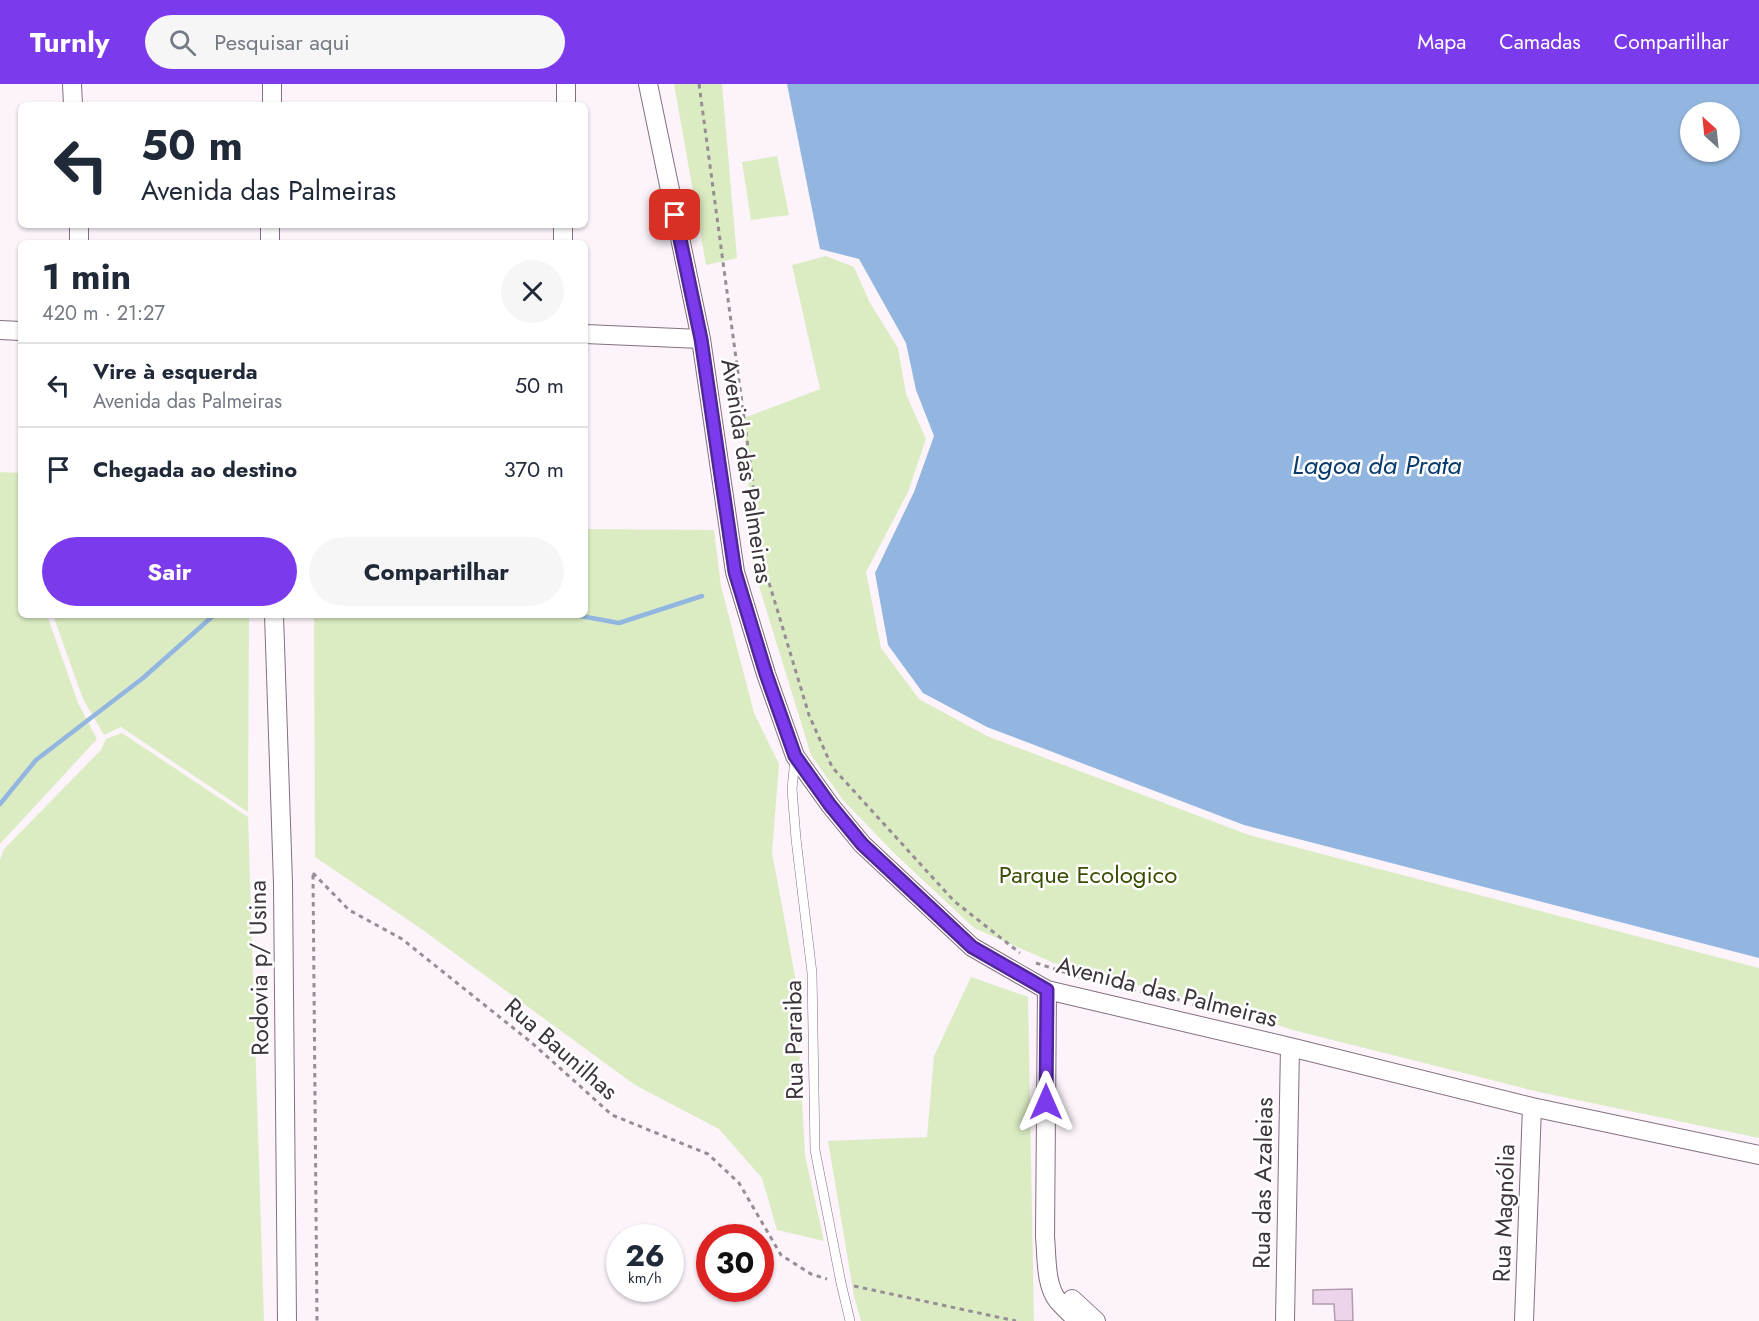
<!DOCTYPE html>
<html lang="pt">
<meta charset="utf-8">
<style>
:root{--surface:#fff;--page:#f6f6f7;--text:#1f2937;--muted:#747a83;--line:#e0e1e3;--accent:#7c3aed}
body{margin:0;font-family:Jost,sans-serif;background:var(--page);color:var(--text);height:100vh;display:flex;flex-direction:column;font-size:22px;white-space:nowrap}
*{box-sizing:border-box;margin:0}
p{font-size:20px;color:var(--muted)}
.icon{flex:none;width:33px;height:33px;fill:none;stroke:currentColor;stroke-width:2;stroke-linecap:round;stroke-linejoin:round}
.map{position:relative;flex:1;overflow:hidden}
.sheet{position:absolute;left:18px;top:156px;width:570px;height:378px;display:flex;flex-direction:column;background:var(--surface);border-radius:9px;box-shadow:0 2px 4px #0004}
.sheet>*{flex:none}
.hud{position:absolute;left:18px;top:18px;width:570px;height:126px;border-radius:9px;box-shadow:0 2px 4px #0004;background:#fff;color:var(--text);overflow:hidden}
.needle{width:39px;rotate:333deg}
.buttons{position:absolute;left:1680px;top:18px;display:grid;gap:12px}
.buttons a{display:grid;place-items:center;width:60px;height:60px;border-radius:50%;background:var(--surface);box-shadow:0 2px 4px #0004;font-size:30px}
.speed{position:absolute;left:606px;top:1140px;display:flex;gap:12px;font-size:30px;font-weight:700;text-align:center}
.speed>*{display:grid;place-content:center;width:78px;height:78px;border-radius:50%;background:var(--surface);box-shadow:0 2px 4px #0004;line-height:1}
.speed small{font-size:15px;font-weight:400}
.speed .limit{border:9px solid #d22;background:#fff;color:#111}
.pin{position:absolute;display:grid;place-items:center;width:51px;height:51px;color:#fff;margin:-26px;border-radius:12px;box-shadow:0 3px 9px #0006}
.me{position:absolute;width:66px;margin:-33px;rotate:0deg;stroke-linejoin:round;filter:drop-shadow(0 0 4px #0008)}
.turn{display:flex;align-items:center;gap:21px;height:126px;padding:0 24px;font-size:27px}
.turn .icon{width:78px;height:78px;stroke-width:2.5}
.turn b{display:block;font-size:42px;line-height:51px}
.round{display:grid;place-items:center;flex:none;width:63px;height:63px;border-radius:32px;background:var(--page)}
.headline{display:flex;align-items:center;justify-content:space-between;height:102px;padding:0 24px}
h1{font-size:36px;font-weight:700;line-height:45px}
.action{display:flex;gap:12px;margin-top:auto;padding:12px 24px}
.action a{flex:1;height:69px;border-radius:36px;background:var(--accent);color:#fff;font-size:24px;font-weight:700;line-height:69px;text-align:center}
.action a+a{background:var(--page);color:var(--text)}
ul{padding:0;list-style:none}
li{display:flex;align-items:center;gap:18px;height:84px;padding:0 24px;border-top:2px solid var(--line)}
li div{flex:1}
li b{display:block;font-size:22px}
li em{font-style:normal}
header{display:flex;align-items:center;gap:36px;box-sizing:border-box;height:84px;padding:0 30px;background:var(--accent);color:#fff}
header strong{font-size:28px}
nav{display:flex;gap:33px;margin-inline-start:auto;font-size:21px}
.search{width:420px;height:54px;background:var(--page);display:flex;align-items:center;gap:15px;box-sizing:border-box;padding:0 21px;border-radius:33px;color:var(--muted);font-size:22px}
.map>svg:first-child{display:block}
.green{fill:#dbecc3}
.water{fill:#93b6e0;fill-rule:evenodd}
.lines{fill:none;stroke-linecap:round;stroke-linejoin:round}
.stream{stroke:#93b6e0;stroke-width:4.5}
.building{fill:#ecd5ea;stroke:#b29cb0;stroke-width:1.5}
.service-casing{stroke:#847082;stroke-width:10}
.minor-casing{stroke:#847082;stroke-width:20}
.path{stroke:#968d95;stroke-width:3;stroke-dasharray:4.5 4.5;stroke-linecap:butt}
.service{stroke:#fff;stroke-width:9}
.minor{stroke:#fff;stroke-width:18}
.route-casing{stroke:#51269a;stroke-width:15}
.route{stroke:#7c3aed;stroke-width:10}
.labels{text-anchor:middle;stroke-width:5;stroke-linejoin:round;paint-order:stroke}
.street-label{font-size:24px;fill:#3d343c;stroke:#fff}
.park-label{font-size:24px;fill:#384e00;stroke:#fff}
.water-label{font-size:26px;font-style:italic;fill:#083b6d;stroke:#fff}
</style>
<header>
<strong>Turnly</strong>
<div class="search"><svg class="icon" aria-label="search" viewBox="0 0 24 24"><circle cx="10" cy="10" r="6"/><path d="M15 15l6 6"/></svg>Pesquisar aqui</div>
<nav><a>Mapa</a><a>Camadas</a><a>Compartilhar</a></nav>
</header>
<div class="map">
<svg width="1759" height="1237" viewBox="0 0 1759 1237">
<rect width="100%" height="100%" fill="#fcf3fb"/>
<path class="green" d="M674,0H722L737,174L706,181Z
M777,72L789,131L751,136L742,78Z
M826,172L854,183L870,219L898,264L906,310L926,355L908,408L866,488L881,564L919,615L987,652L1249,751L1759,884V1054L1539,1008L1293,946L1221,923L1054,879L974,844L894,769L843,716L811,671L754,486L744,334L820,305L792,181Z
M0,388L21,389V531H47L78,619L97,655L0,760Z
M585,445L714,446L721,502L754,629L779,680L772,768L795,892L805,1071L824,1157L777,1146L762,1094L719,1045L635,1001L420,844L315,773L314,531H585Z
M53,531H249L248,728L121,643L104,651L83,615Z
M122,649L248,733L264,1237H0V776L4,765L101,666L106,655Z
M971,893L1028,913L1034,1237H861L854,1212L828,1057L927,1053L934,972Z"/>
<path class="water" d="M787,0H1759V874L1244,741L987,643L923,609L888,561L875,489L914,408L934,352L916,306L906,259L859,175L820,165ZM1690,28H1730V68H1690Z"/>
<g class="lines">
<path class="stream" d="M575,531L619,539L702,512
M0,720L36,676L143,594L214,531"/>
</g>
<path class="building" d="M1352,1205L1353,1237H1335L1334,1220H1313V1206Z"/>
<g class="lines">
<defs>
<path id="service" d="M795,675L792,705L796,755L812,889L815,1066L841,1199L850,1237"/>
<path id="minor" d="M72,0L73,21
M648,0L701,255L735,488L766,590L795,672L830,721L862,760L972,863L1047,906L1290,963L1532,1023L1759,1071
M272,21V0
M566,21V0
M79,141V159
M270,159V141
M563,159V141
M0,246L21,247
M585,250L701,255
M274,531L283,799L287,1237
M1047,906L1045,1153C1047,1172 1045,1201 1058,1217C1064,1224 1072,1231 1078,1237
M1072,1215L1096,1237
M1285,1237L1290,963
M1524,1237L1532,1023"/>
</defs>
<use href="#service" class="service-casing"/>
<use href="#minor" class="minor-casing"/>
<path class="path" d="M699,0L764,482L809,631L832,683L954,817L1020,869
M313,789L349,826L402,855L532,959L612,1031L708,1070L739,1099L781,1171L811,1190L827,1195
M313,791L317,1237
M1036,879L1089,896L1180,916L1197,922
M854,1202L1016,1237"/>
<use href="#service" class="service"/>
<use href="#minor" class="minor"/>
</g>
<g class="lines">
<defs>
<path id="route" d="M675,131L701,255L735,488L766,590L795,672L830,721L862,760L972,863L1047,906L1046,1018"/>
</defs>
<use href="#route" class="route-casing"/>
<use href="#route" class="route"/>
</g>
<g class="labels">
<g class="street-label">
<text transform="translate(747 387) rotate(81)" y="8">Avenida das Palmeiras</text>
<text transform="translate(259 884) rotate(-91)" y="8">Rodovia p/ Usina</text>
<text transform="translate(1167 908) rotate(14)" y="8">Avenida das Palmeiras</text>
<text transform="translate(794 956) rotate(-91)" y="8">Rua Paraiba</text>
<text transform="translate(561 965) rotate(41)" y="8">Rua Baunilhas</text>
<text transform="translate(1263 1099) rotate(-89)" y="8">Rua das Azaleias</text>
<text transform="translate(1504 1129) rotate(-88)" y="8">Rua Magnólia</text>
</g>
<g class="park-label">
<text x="1088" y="799">Parque Ecologico</text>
</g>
<g class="water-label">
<text x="1377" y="390">Lagoa da Prata</text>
</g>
</g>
</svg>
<div class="buttons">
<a><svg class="needle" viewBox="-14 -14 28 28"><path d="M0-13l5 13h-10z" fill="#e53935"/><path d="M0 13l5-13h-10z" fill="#747a83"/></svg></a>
</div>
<div class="speed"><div>26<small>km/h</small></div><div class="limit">30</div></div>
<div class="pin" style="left:675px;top:131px;background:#d93025"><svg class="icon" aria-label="arrive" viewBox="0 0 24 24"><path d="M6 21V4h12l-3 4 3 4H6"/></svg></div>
<svg class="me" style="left:1046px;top:1018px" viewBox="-20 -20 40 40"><path d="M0-17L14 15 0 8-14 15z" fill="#7c3aed" stroke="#fff" stroke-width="4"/></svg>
<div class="hud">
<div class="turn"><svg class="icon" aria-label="left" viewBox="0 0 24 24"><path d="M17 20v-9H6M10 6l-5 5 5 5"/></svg><div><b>50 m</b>Avenida das Palmeiras</div></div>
</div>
<section class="sheet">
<div class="headline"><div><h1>1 min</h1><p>420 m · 21:27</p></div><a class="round"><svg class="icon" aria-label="close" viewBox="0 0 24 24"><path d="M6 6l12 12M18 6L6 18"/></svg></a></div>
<ul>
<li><svg class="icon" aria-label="left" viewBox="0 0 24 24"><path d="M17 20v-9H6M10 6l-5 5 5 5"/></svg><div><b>Vire à esquerda</b><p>Avenida das Palmeiras</p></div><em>50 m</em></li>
<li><svg class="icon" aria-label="arrive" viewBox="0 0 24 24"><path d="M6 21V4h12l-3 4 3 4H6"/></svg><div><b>Chegada ao destino</b></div><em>370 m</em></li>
</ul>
<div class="action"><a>Sair</a><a>Compartilhar</a></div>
</section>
</div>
